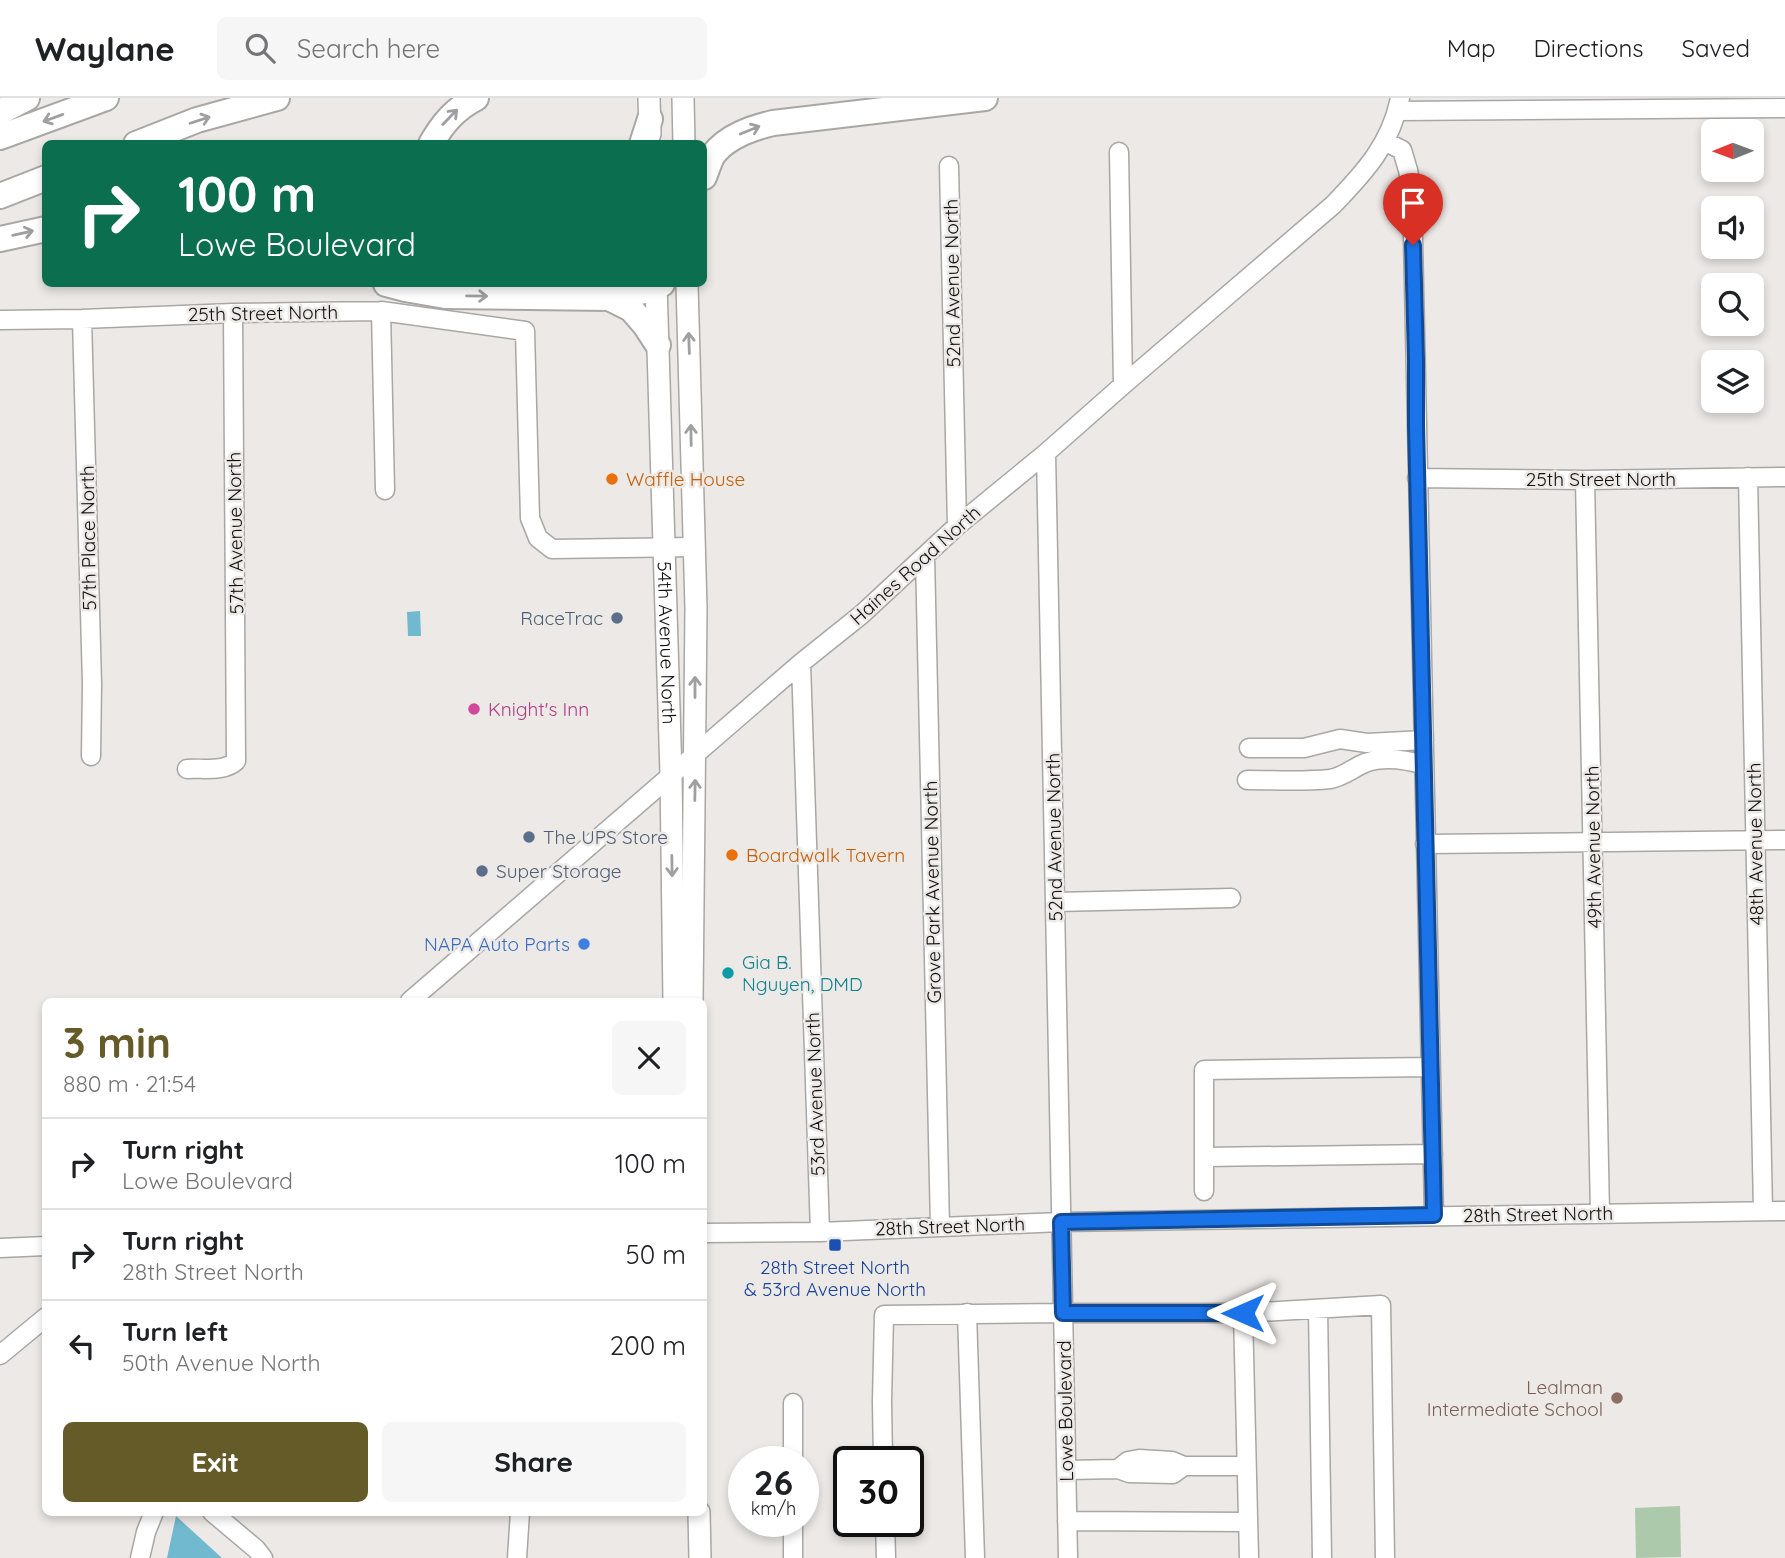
<!DOCTYPE html>
<meta charset="utf-8">
<style>
:root{--surface:#fff;--page:#f6f6f6;--text:#202124;--muted:#757577;--line:#e0e0e0;--accent:#645b28}
body{margin:0;font-family:Quicksand,sans-serif;background:var(--page);color:var(--text);height:100vh;display:flex;flex-direction:column;font-size:26px;white-space:nowrap}
*{box-sizing:border-box;margin:0}
p{font-size:23px;color:var(--muted)}
.icon{flex:none;width:38px;height:38px;fill:none;stroke:currentColor;stroke-width:2;stroke-linecap:round;stroke-linejoin:round}
.map{position:relative;flex:1;overflow:hidden}
.panel{position:absolute;left:42px;top:900px;width:665px;height:518px;display:flex;flex-direction:column;background:var(--surface);border-radius:10px;box-shadow:0 4px 10px #0003}
.panel>*{flex:none}
.top-card{position:absolute;left:42px;top:42px;width:665px;height:147px;border-radius:10px;box-shadow:0 4px 10px #0003;background:#0b6e4f;color:#fff;overflow:hidden}
.needle{width:46px;rotate:269deg}
.tools{position:absolute;left:1701px;top:21px;display:grid;gap:14px}
.tools a{display:grid;place-items:center;width:63px;height:63px;border-radius:10px;background:var(--surface);box-shadow:0 4px 10px #0003;font-size:35px}
.speed{position:absolute;left:728px;top:1348px;display:flex;gap:14px;font-size:35px;font-weight:700;text-align:center}
.speed>*{display:grid;place-content:center;width:91px;height:91px;border-radius:50%;background:var(--surface);box-shadow:0 4px 10px #0003;line-height:1}
.speed small{font-size:18px;font-weight:400}
.speed .limit{border:4px solid #111;border-radius:10px;background:#fff;color:#111}
.pin{position:absolute;display:grid;place-items:center;width:60px;height:60px;color:#fff;margin:-72px -30px;border-radius:50% 50% 50% 0;rotate:-45deg;box-shadow:0 0 7px #0007}
.pin .icon{rotate:45deg}
.me{position:absolute;width:77px;margin:-38px;rotate:270deg;stroke-linejoin:round;filter:drop-shadow(0 0 5px #0008)}
.turn{display:flex;align-items:center;gap:24px;height:147px;padding:0 21px;font-size:32px}
.turn .icon{width:91px;height:91px;stroke-width:2.5}
.turn b{display:block;font-size:49px;line-height:60px}
.round{display:grid;place-items:center;flex:none;width:74px;height:74px;border-radius:10px;background:var(--page)}
.overview{display:flex;align-items:center;justify-content:space-between;height:119px;padding:0 21px}
h1{font-size:42px;font-weight:800;line-height:52px;color:var(--accent)}
.button{display:flex;gap:14px;margin-top:auto;padding:14px 21px}
.button a{flex:1;height:80px;border-radius:10px;background:var(--accent);color:#fff;font-size:28px;font-weight:800;line-height:80px;text-align:center}
.button a+a{background:var(--page);color:var(--text)}
ul{padding:0;list-style:none}
li{display:flex;align-items:center;gap:21px;height:91px;padding:0 21px;border-top:2px solid var(--line)}
li div{flex:1}
li b{display:block;font-size:26px}
li em{font-style:normal}
header{display:flex;align-items:center;gap:42px;box-sizing:border-box;height:98px;padding:0 35px;background:var(--surface);border-bottom:2px solid var(--line)}
header strong{font-size:33px}
nav{display:flex;gap:38px;margin-inline-start:auto;font-size:24px}
.search{width:490px;height:63px;background:var(--page);display:flex;align-items:center;gap:18px;box-sizing:border-box;padding:0 24px;border-radius:10px;color:var(--muted);font-size:26px}
.map>svg:first-child{display:block}
.green{fill:#adc9ab}
.water{fill:#70b9cf}
.lines{fill:none;stroke-linecap:round;stroke-linejoin:round}
.minor-casing{stroke:#a9a7a4;stroke-width:21}
.major-casing{stroke:#a9a7a4;stroke-width:24}
.highway-casing{stroke:#a9a7a4;stroke-width:28}
.minor{stroke:#fff;stroke-width:18}
.major{stroke:#fff;stroke-width:21}
.highway{stroke:#fff;stroke-width:24}
.oneway{stroke:#9f9f9f}
.route-casing{stroke:#114b97;stroke-width:18}
.route{stroke:#1a73e8;stroke-width:12}
.food-dot{fill:#e8710a;stroke:#ece9e6;stroke-width:2.5}
.service-dot{fill:#5c6f8a;stroke:#ece9e6;stroke-width:2.5}
.hotel-dot{fill:#d1479c;stroke:#ece9e6;stroke-width:2.5}
.shop-dot{fill:#3f7fe0;stroke:#ece9e6;stroke-width:2.5}
.culture-dot{fill:#0f9aa8;stroke:#ece9e6;stroke-width:2.5}
.transit-dot{fill:#1a4fb4;stroke:#ece9e6;stroke-width:2.5}
.education-dot{fill:#8d6e63;stroke:#ece9e6;stroke-width:2.5}
.labels{text-anchor:middle;stroke-width:5;stroke-linejoin:round;paint-order:stroke}
.street-label{font-size:19px;fill:#100f0e;stroke:#ece9e6}
.food-label{font-size:19px;fill:#c56008;stroke:#ece9e6;text-anchor:start}
.service-label{font-size:19px;fill:#4e5e75;stroke:#ece9e6;text-anchor:start}
.hotel-label{font-size:19px;fill:#b23c85;stroke:#ece9e6;text-anchor:start}
.shop-label{font-size:19px;fill:#366cbe;stroke:#ece9e6;text-anchor:end}
.culture-label{font-size:19px;fill:#0d838f;stroke:#ece9e6;text-anchor:start}
.transit-label{font-size:19px;fill:#164399;stroke:#ece9e6}
.education-label{font-size:19px;fill:#785e54;stroke:#ece9e6;text-anchor:end}
</style>
<header>
<strong>Waylane</strong>
<div class="search"><svg class="icon" aria-label="search" viewBox="0 0 24 24"><circle cx="10" cy="10" r="6"/><path d="M15 15l6 6"/></svg>Search here</div>
<nav><a>Map</a><a>Directions</a><a>Saved</a></nav>
</header>
<div class="map">
<svg width="1785" height="1460" viewBox="0 0 1785 1460">
<rect width="100%" height="100%" fill="#ece9e6"/>
<path class="green" d="M1680,1408L1681,1459L1636,1460L1635,1410Z"/>
<path class="water" d="M420,513L421,538H408L407,514Z
M176,1418L222,1460H167Z"/>
<g class="lines">
<defs>
<path id="minor" d="M1398,13L1785,10
M1386,44L1402,52L1408,72L1412,94L1434,1117
M1119,54L1123,287
M949,68L957,428
M381,213L385,392
M82,221L92,586L91,658
M0,222L82,221L233,215L381,213L525,233L530,420L538,440L552,451L694,449
M1046,355L1068,1460
M1748,379L1763,1113
M1417,380L1585,382L1785,379
M1585,382L1600,1115
M925,458L940,1129
M801,565L820,1134
M1249,650H1304L1340,641L1367,645L1424,642
M187,671C203,670 225,674 236,663L233,215
M1247,682C1274,682 1303,684 1330,681C1343,679 1353,670 1365,665C1384,658 1404,661 1424,667
M1425,746L1785,742
M1055,804L1231,800
M410,903L801,565L861,517L957,428L1046,355L1123,287L1333,107C1364,75 1391,46 1400,0
M1204,1059L1433,1056
M1204,1093V972L1430,969
M704,1135L820,1134L1061,1124L1785,1113
M0,1150L46,1148
M1318,1211L1322,1460
M967,1215L975,1460
M1243,1215L1249,1460
M0,1257L46,1219
M793,1305V1363
M883,1363L882,1303L884,1217L1063,1215H1243L1381,1207L1385,1460
M1118,1371L1128,1363L1139,1361L1172,1363L1184,1368H1246
M1067,1372L1118,1371L1129,1375L1173,1376L1184,1368
M212,1414L256,1451L263,1460
M793,1423V1460
M885,1423L886,1460
M1067,1423L1248,1424
M140,1460L146,1434L154,1414
M517,1460L520,1414"/>
<g id="major">
<path d="M649,0L650,36"/>
<path d="M683,0L684,46"/>
<path id="s1" d="M656,186L671,676L674,903"/>
<path d="M687,186L696,510L692,903"/>
<path d="M699,1414L700,1460"/>
</g>
<path id="highway" d="M0,14L27,0
M0,39L106,0
M136,46L197,22L277,0
M431,46C443,25 455,11 476,0
M642,46L650,21
M704,79C707,72 709,64 713,57C727,38 752,30 773,25L985,0
M0,98L46,80
M0,141L46,131
M386,186L405,191L445,198L609,200L650,192L662,186
M609,200L631,211L645,227L658,247"/>
</defs>
<use href="#minor" class="minor-casing"/>
<use href="#major" class="major-casing"/>
<use href="#highway" class="highway-casing"/>
<use href="#minor" class="minor"/>
<use href="#major" class="major"/>
<use href="#highway" class="highway"/>
</g>
<defs><path id="oneway-shaft" d="M-6 0H5M1.5-3L5.5 0L1.5 3" fill="none" stroke-width="1.6" stroke-linecap="round" stroke-linejoin="round" transform="scale(1.75)"/></defs>
<g class="oneway">
<use href="#oneway-shaft" transform="translate(450 19) rotate(-46)"/>
<use href="#oneway-shaft" transform="translate(53 20) rotate(160)"/>
<use href="#oneway-shaft" transform="translate(200 22) rotate(-18)"/>
<use href="#oneway-shaft" transform="translate(750 32) rotate(-22)"/>
<use href="#oneway-shaft" transform="translate(23 135) rotate(-13)"/>
<use href="#oneway-shaft" transform="translate(477 198) rotate(1)"/>
<use href="#oneway-shaft" transform="translate(689 245) rotate(-92)"/>
<use href="#oneway-shaft" transform="translate(691 337) rotate(-91)"/>
<use href="#oneway-shaft" transform="translate(695 589) rotate(-90)"/>
<use href="#oneway-shaft" transform="translate(695 692) rotate(-89)"/>
<use href="#oneway-shaft" transform="translate(672 768) rotate(89)"/>
</g>
<g class="lines">
<defs>
<path id="route" d="M1243,1215H1063L1061,1124L1434,1117L1416,327V262L1413,147"/>
</defs>
<use href="#route" class="route-casing"/>
<use href="#route" class="route"/>
</g>
<g class="food-dot">
<circle cx="612" cy="381" r="7"/>
<circle cx="732" cy="757" r="7"/>
</g>
<g class="service-dot">
<circle cx="617" cy="520" r="7"/>
<circle cx="529" cy="739" r="7"/>
<circle cx="482" cy="773" r="7"/>
</g>
<circle class="hotel-dot" cx="474" cy="611" r="7"/>
<circle class="shop-dot" cx="584" cy="846" r="7"/>
<circle class="culture-dot" cx="728" cy="875" r="7"/>
<rect class="transit-dot" x="828" y="1140" width="14" height="14" rx="3.5"/>
<circle class="education-dot" cx="1617" cy="1300" r="7"/>
<g class="labels">
<g class="street-label">
<text transform="translate(952 185) rotate(-91)" y="7">52nd Avenue North</text>
<text transform="translate(263 215) rotate(-1)" y="7">25th Street North</text>
<text x="1601" y="388">25th Street North</text>
<text transform="translate(235 435) rotate(-91)" y="7">57th Avenue North</text>
<text transform="translate(88 440) rotate(-91)" y="7">57th Place North</text>
<text transform="translate(915 467) rotate(-42)" y="7">Haines Road North</text>
<text dy="7" stroke="none"><textPath href="#s1" startOffset="359">54th Avenue North</textPath></text>
<text transform="translate(1054 739) rotate(-91)" y="7">52nd Avenue North</text>
<text transform="translate(1755 746) rotate(-91)" y="7">48th Avenue North</text>
<text transform="translate(1593 749) rotate(-91)" y="7">49th Avenue North</text>
<text transform="translate(932 794) rotate(-91)" y="7">Grove Park Avenue North</text>
<text transform="translate(815 996) rotate(-92)" y="7">53rd Avenue North</text>
<text transform="translate(1538 1116) rotate(-1)" y="7">28th Street North</text>
<text transform="translate(950 1128) rotate(-2)" y="7">28th Street North</text>
<text transform="translate(1065 1313) rotate(-91)" y="7">Lowe Boulevard</text>
</g>
<g class="food-label">
<text x="626" y="388">Waffle House</text>
<text x="746" y="764">Boardwalk Tavern</text>
</g>
<g class="service-label">
<text x="603" y="527" text-anchor="end">RaceTrac</text>
<text x="543" y="746">The UPS Store</text>
<text x="496" y="780">Super Storage</text>
</g>
<g class="hotel-label">
<text x="488" y="618">Knight's Inn</text>
</g>
<g class="shop-label">
<text x="570" y="853">NAPA Auto Parts</text>
</g>
<g class="culture-label">
<text x="742" y="871">Gia B.<tspan x="742" dy="22">Nguyen, DMD</tspan></text>
</g>
<g class="transit-label">
<text x="835" y="1176">28th Street North<tspan x="835" dy="22">&amp; 53rd Avenue North</tspan></text>
</g>
<g class="education-label">
<text x="1603" y="1296">Lealman<tspan x="1603" dy="22">Intermediate School</tspan></text>
</g>
</g>
</svg>
<div class="tools">
<a><svg class="needle" viewBox="-14 -14 28 28"><path d="M0-13l5 13h-10z" fill="#e53935"/><path d="M0 13l5-13h-10z" fill="#757577"/></svg></a>
<a><svg class="icon" aria-label="sound" viewBox="0 0 24 24"><path d="M4 9h4l5-4v14l-5-4H4zM17 9q2 3 0 6"/></svg></a>
<a><svg class="icon" aria-label="search" viewBox="0 0 24 24"><circle cx="10" cy="10" r="6"/><path d="M15 15l6 6"/></svg></a>
<a><svg class="icon" aria-label="layers" viewBox="0 0 24 24"><path d="M12 4l9 5-9 5-9-5zM3 14l9 5 9-5"/></svg></a>
</div>
<div class="speed"><div>26<small>km/h</small></div><div class="limit">30</div></div>
<div class="pin" style="left:1413px;top:147px;background:#d93025"><svg class="icon" aria-label="arrive" viewBox="0 0 24 24"><path d="M6 21V4h12l-3 4 3 4H6"/></svg></div>
<svg class="me" style="left:1243px;top:1215px" viewBox="-20 -20 40 40"><path d="M0-17L14 15 0 8-14 15z" fill="#1a73e8" stroke="#fff" stroke-width="4"/></svg>
<div class="top-card">
<div class="turn"><svg class="icon" aria-label="right" viewBox="0 0 24 24"><path d="M7 20v-9h11M14 6l5 5-5 5"/></svg><div><b>100 m</b>Lowe Boulevard</div></div>
</div>
<section class="panel">
<div class="overview"><div><h1>3 min</h1><p>880 m · 21:54</p></div><a class="round"><svg class="icon" aria-label="close" viewBox="0 0 24 24"><path d="M6 6l12 12M18 6L6 18"/></svg></a></div>
<ul>
<li><svg class="icon" aria-label="right" viewBox="0 0 24 24"><path d="M7 20v-9h11M14 6l5 5-5 5"/></svg><div><b>Turn right</b><p>Lowe Boulevard</p></div><em>100 m</em></li>
<li><svg class="icon" aria-label="right" viewBox="0 0 24 24"><path d="M7 20v-9h11M14 6l5 5-5 5"/></svg><div><b>Turn right</b><p>28th Street North</p></div><em>50 m</em></li>
<li><svg class="icon" aria-label="left" viewBox="0 0 24 24"><path d="M17 20v-9H6M10 6l-5 5 5 5"/></svg><div><b>Turn left</b><p>50th Avenue North</p></div><em>200 m</em></li>
</ul>
<div class="button"><a>Exit</a><a>Share</a></div>
</section>
</div>
